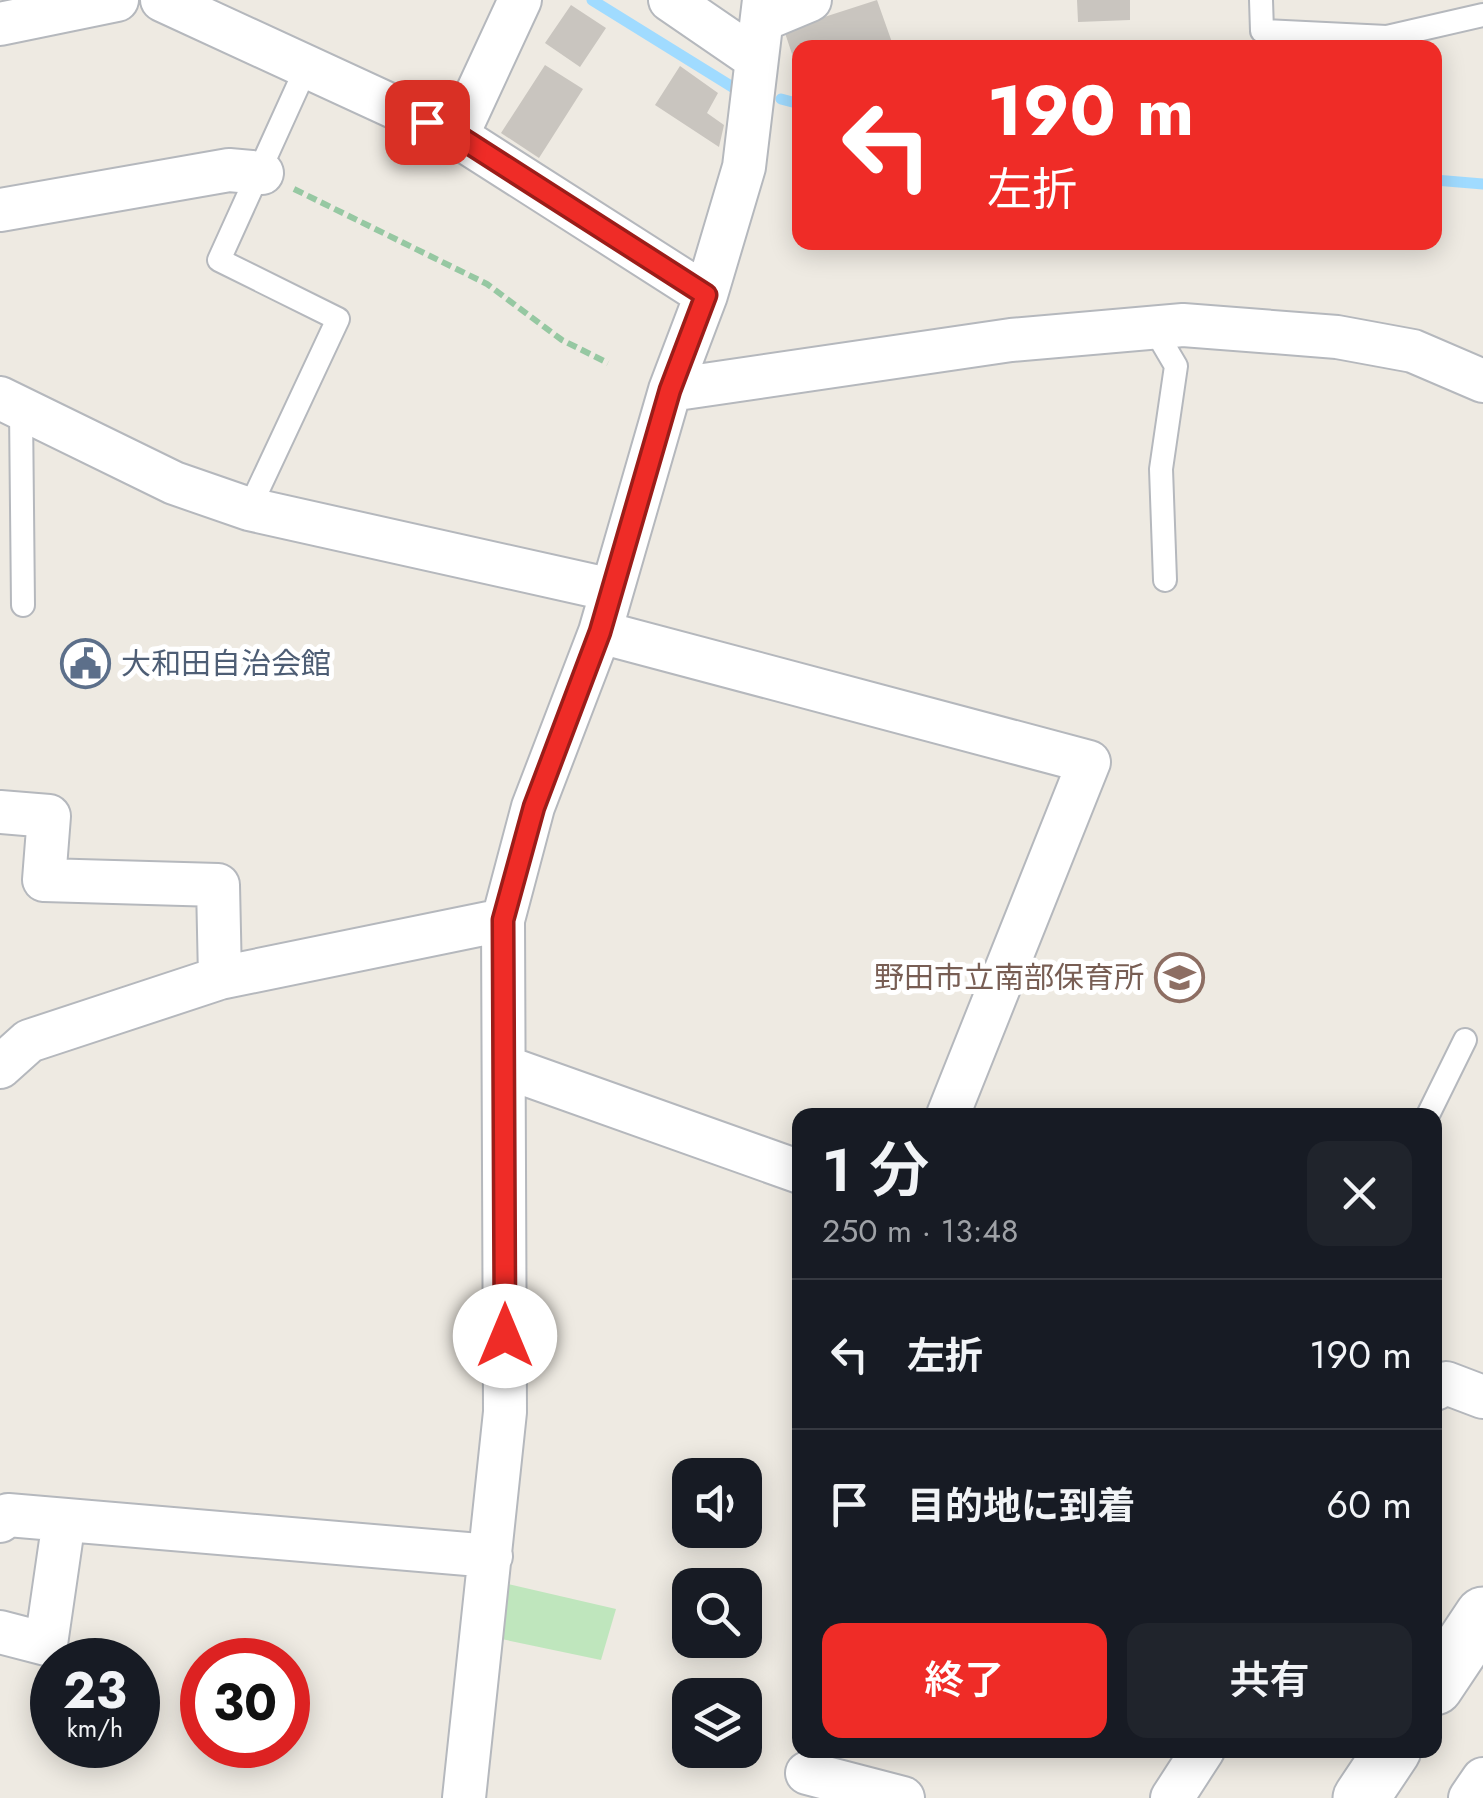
<!DOCTYPE html>
<html lang="ja">
<meta charset="utf-8">
<style>
:root{--surface:#171b24;--page:#20242c;--text:#f1f3f6;--muted:#9ea1a6;--line:#363941;--accent:#ef2c27}
body{margin:0;font-family:Jost,"Noto Sans JP",sans-serif;background:var(--page);color:var(--text);height:100vh;display:flex;flex-direction:column;font-size:38px;white-space:nowrap}
*{box-sizing:border-box;margin:0}
p{font-size:32px;color:var(--muted)}
.icon{flex:none;width:55px;height:55px;fill:none;stroke:currentColor;stroke-width:2;stroke-linecap:round;stroke-linejoin:round}
.map{position:relative;flex:1;overflow:hidden}
.details{position:absolute;left:792px;top:1108px;width:650px;height:650px;display:flex;flex-direction:column;background:var(--surface);border-radius:20px;box-shadow:0 5px 25px #0003}
.details>*{flex:none}
.banner{position:absolute;left:792px;top:40px;width:650px;height:210px;border-radius:20px;box-shadow:0 5px 25px #0003;background:#ef2c27;color:#fff;overflow:hidden}
.controls{position:absolute;left:672px;top:1458px;display:grid;gap:20px}
.controls a{display:grid;place-items:center;width:90px;height:90px;border-radius:20px;background:var(--surface);box-shadow:0 5px 25px #0003;font-size:50px}
.speed{position:absolute;left:30px;top:1638px;display:flex;gap:20px;font-size:50px;font-weight:700;text-align:center}
.speed>*{display:grid;place-content:center;width:130px;height:130px;border-radius:50%;background:var(--surface);box-shadow:0 5px 25px #0003;line-height:1}
.speed small{font-size:25px;font-weight:400}
.speed .limit{border:15px solid #d22;background:#fff;color:#111}
.pin{position:absolute;display:grid;place-items:center;width:85px;height:85px;color:#fff;margin:-42px;border-radius:20px;box-shadow:0 5px 15px #0006}
.me{position:absolute;width:110px;margin:-55px;rotate:0deg;stroke-linejoin:round;filter:drop-shadow(0 0 8px #0008)}
.turn{display:flex;align-items:center;gap:35px;height:210px;padding:0 30px;font-size:45px}
.turn .icon{width:130px;height:130px;stroke-width:2.5}
.turn b{display:block;font-size:70px;line-height:85px}
.round{display:grid;place-items:center;flex:none;width:105px;height:105px;border-radius:20px;background:var(--page)}
.head{display:flex;align-items:center;justify-content:space-between;height:170px;padding:0 30px}
h1{font-size:60px;font-weight:600;line-height:75px}
.primary-button{display:flex;gap:20px;margin-top:auto;padding:20px 30px}
.primary-button a{flex:1;height:115px;border-radius:20px;background:var(--accent);color:#fff;font-size:40px;font-weight:600;line-height:115px;text-align:center}
.primary-button a+a{background:var(--page);color:var(--text)}
ul{padding:0;list-style:none}
li{display:flex;align-items:center;gap:30px;height:150px;padding:0 30px;border-top:2px solid var(--line)}
li div{flex:1}
li b{display:block;font-size:38px}
li em{font-style:normal}
.map>svg:first-child{display:block}
.green{fill:#bfe6bd}
.lines{fill:none;stroke-linecap:round;stroke-linejoin:round}
.stream{stroke:#a0dbff;stroke-width:11}
.building{fill:#c9c5bf}
.service-casing{stroke:#b5b8bd;stroke-width:26}
.minor-casing{stroke:#b5b8bd;stroke-width:46}
.tertiary-casing{stroke:#b5b8bd;stroke-width:59}
.path{stroke:#96c8a2;stroke-width:6;stroke-dasharray:10 5;stroke-linecap:butt}
.service{stroke:#fff;stroke-width:22}
.minor{stroke:#fff;stroke-width:42}
.tertiary{stroke:#fff;stroke-width:55}
.route-casing{stroke:#9b1d19;stroke-width:25}
.route{stroke:#ef2c27;stroke-width:18}
.labels{text-anchor:middle;stroke-width:10;stroke-linejoin:round;paint-order:stroke}
.service-label{font-size:30px;fill:#4e5e75;stroke:#fff;text-anchor:start}
.education-label{font-size:30px;fill:#785e54;stroke:#fff;text-anchor:end}
</style>
<div class="map">
<svg width="1483" height="1798" viewBox="0 0 1483 1798">
<rect width="100%" height="100%" fill="#eeeae2"/>
<path class="green" d="M499,1582L616,1609L601,1660L492,1637Z"/>
<g class="lines">
<path class="stream" d="M592,0L734,88
M781,99L800,104
M1435,180L1483,184"/>
</g>
<path class="building" d="M877,0L894,48H800L799,75L784,30Z
M1077,0H1130V20L1078,22Z
M571,5L606,28L580,67L545,43Z
M545,65L583,89L539,158L501,133Z
M680,66L718,93L707,113L724,125L719,147L655,105Z"/>
<g class="lines">
<defs>
<path id="service" d="M1261,0L1262,31L1387,37L1483,15
M1153,327L1176,366L1161,469L1165,580
M21,410L23,605
M249,509L338,319L219,260L307,66
M1428,1115L1465,1040"/>
<path id="minor" d="M162,0L457,136L706,295
M670,0L756,59
M762,20L810,0
M0,24L117,0
M457,136L520,0
M0,210L229,170L262,173
M670,390L1011,340L1183,325L1337,337L1413,351L1483,381
M0,398L174,483L249,509L612,590
M600,632L1089,762L948,1115
M0,812L49,816L44,880L218,885L220,978
M0,1067L29,1041L220,978L503,920
M505,1067L800,1172
M1435,1389L1446,1383L1483,1397
M0,1521L8,1515L491,1556
M0,1632L46,1644L64,1520
M807,1773L903,1798
M464,1798L505,1412L503,920L533,807L600,632L670,390L706,295L744,167L764,0
M1172,1798L1203,1750
M1470,1798L1483,1779"/>
<path id="tertiary" d="M1435,1687L1483,1615
M1361,1798L1393,1750"/>
</defs>
<use href="#service" class="service-casing"/>
<use href="#minor" class="minor-casing"/>
<use href="#tertiary" class="tertiary-casing"/>
<path class="path" d="M294,189L487,284L562,340L608,363"/>
<use href="#service" class="service"/>
<use href="#minor" class="minor"/>
<use href="#tertiary" class="tertiary"/>
</g>
<g class="lines">
<defs>
<path id="route" d="M427,122L458,136L706,295L670,390L600,632L534,807L503,920L505,1336"/>
</defs>
<use href="#route" class="route-casing"/>
<use href="#route" class="route"/>
</g>
<defs>
<symbol id="civic-ring" viewBox="-11 -11 22 22"><circle r="9.5" fill="#fff" stroke="#5c6f8a" stroke-width="1.5"/><path d="M-.6-6.5H3V-4.5H.6V-3L4-1V1h2V6H-6V1h2V-1L-.6-3ZM-1.2 2.5V6h2.4V2.5Z" fill="#5c6f8a"/></symbol>
<symbol id="school-ring" viewBox="-11 -11 22 22"><circle r="9.5" fill="#fff" stroke="#8d6e63" stroke-width="1.5"/><path d="M0-5L7-2L0 1L-7-2ZM-4 1L0 2.5L4 1V4Q0 6-4 4Z" fill="#8d6e63"/></symbol>
</defs>
<g fill-rule="evenodd">
<use href="#civic-ring" x="58" y="636" width="55" height="55"/>
<use href="#school-ring" x="1152" y="950" width="55" height="55"/>
</g>
<g class="labels">
<g class="service-label">
<text x="121" y="674">大和田自治会館</text>
</g>
<g class="education-label">
<text x="1144" y="988">野田市立南部保育所</text>
</g>
</g>
</svg>
<div class="controls">
<a><svg class="icon" aria-label="sound" viewBox="0 0 24 24"><path d="M4 9h4l5-4v14l-5-4H4zM17 9q2 3 0 6"/></svg></a>
<a><svg class="icon" aria-label="search" viewBox="0 0 24 24"><circle cx="10" cy="10" r="6"/><path d="M15 15l6 6"/></svg></a>
<a><svg class="icon" aria-label="layers" viewBox="0 0 24 24"><path d="M12 4l9 5-9 5-9-5zM3 14l9 5 9-5"/></svg></a>
</div>
<div class="speed"><div>23<small>km/h</small></div><div class="limit">30</div></div>
<div class="pin" style="left:427px;top:122px;background:#d93025"><svg class="icon" aria-label="arrive" viewBox="0 0 24 24"><path d="M6 21V4h12l-3 4 3 4H6"/></svg></div>
<svg class="me" style="left:505px;top:1336px" viewBox="-20 -20 40 40"><circle r="19" fill="#fff"/><path d="M0-13L10 11 0 6-10 11z" fill="#ef2c27"/></svg>
<div class="banner">
<div class="turn"><svg class="icon" aria-label="left" viewBox="0 0 24 24"><path d="M17 20v-9H6M10 6l-5 5 5 5"/></svg><div><b>190 m</b>左折</div></div>
</div>
<section class="details">
<div class="head"><div><h1>1 分</h1><p>250 m · 13:48</p></div><a class="round"><svg class="icon" aria-label="close" viewBox="0 0 24 24"><path d="M6 6l12 12M18 6L6 18"/></svg></a></div>
<ul>
<li><svg class="icon" aria-label="left" viewBox="0 0 24 24"><path d="M17 20v-9H6M10 6l-5 5 5 5"/></svg><div><b>左折</b></div><em>190 m</em></li>
<li><svg class="icon" aria-label="arrive" viewBox="0 0 24 24"><path d="M6 21V4h12l-3 4 3 4H6"/></svg><div><b>目的地に到着</b></div><em>60 m</em></li>
</ul>
<div class="primary-button"><a>終了</a><a>共有</a></div>
</section>
</div>
